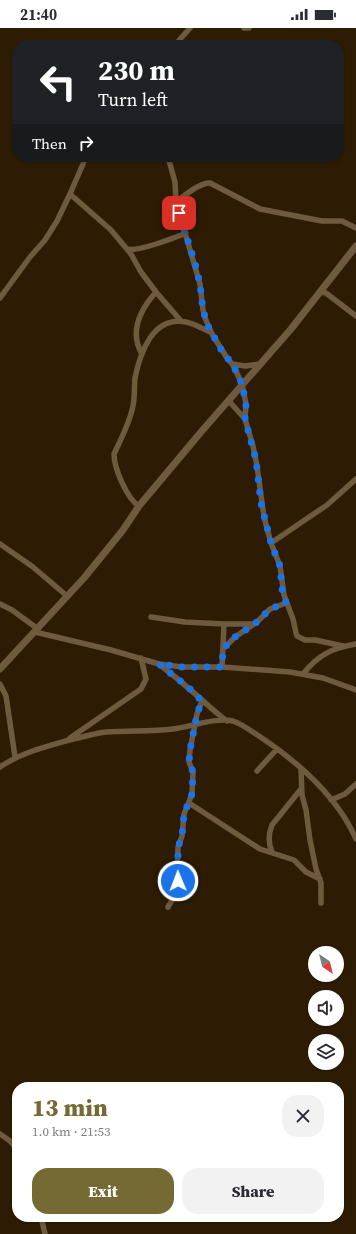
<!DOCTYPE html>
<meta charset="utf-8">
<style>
:root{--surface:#fff;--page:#f2f2f3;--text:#2b2b33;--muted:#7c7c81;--accent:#766a34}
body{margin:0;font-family:"Source Serif 4",serif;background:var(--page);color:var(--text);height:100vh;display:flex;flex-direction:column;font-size:15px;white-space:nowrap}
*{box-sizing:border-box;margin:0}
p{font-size:13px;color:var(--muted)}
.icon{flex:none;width:22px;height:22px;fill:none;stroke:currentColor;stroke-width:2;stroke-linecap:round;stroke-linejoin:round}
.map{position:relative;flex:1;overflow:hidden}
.details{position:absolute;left:12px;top:1054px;width:332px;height:140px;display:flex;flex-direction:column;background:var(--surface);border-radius:16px;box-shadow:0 1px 3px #0004}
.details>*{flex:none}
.banner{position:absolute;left:12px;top:12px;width:332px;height:122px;border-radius:16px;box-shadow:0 1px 3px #0004;background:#202124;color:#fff;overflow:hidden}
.needle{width:26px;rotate:145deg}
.fabs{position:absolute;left:308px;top:918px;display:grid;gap:8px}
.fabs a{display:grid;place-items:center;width:36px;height:36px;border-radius:50%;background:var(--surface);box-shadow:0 1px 3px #0004;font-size:20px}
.pin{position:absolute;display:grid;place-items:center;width:34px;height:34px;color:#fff;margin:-17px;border-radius:8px;box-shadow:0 2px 6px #0006}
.me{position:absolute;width:44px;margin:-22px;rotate:359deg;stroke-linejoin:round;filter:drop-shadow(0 0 3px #0008)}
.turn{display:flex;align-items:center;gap:14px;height:84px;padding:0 20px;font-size:18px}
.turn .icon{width:52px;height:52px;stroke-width:2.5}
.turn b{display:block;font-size:28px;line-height:34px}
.then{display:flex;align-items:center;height:38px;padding:0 20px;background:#0003;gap:8px;font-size:15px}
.round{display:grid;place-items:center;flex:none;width:42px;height:42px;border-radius:16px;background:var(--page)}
.summary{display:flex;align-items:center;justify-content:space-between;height:68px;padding:0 20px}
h1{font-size:24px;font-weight:800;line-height:30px;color:var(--accent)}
.action{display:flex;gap:8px;margin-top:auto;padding:8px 20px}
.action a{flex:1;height:46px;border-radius:16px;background:var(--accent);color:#fff;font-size:16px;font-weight:800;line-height:46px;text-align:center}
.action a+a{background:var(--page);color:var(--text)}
.status{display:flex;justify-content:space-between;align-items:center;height:28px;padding:0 20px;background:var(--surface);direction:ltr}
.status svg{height:11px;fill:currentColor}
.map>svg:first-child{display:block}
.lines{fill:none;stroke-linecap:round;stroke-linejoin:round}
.minor{stroke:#6e5a3f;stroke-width:5.5}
.tertiary{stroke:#6e5a3f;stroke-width:7}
.route{stroke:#1a73e8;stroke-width:7;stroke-dasharray:0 12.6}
</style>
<div class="status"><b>21:40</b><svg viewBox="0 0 49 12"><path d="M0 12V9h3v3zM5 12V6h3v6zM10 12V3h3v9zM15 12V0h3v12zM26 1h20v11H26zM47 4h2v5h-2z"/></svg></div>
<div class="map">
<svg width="356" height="1206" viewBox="0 0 356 1206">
<rect width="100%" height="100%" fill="#2d1c03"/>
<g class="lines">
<path class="minor" d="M244,0H249
M175,17L190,0
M168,129L175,154L176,174L200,256L203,282L205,290L212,306L227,330L233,337L242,356L246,376L245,391
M70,166L111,202L131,226L141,244L156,264L181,293
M176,174C184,168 200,154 210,155L260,181L322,193H342L356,200
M127,221C138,224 174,210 186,205
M321,264L326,265L356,288
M0,270L30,229L45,212L57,193L70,166L86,129
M142,326C129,304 140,282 156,264
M232,336L245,338L261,336
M228,372L245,391L253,418L257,438L264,489L271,515L280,538L284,567L293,591L296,605L297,608L305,612H315L343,618
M139,478C127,471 114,440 114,426C121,411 130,394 133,378C135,369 134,359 135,350C140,325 153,287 186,294C195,296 203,301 211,304
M271,515L327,477L356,451
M0,516L33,539L67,568
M0,576L12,582L38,601
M151,589L185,594L224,596H254
M35,604L111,622L159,636L182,639H222L290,644L323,650L356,662
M223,621L235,609L257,594L270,581L286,575
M159,636C168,644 179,651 188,660C202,671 213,683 227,693
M222,639L224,596
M303,646C318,627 332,620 356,616
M0,656L6,668L15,729
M70,710L141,661L146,651L141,630
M0,739C22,724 48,718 73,711C84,709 95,705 106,704C128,702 151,704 173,701C190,699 216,689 233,693C242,696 251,703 259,708C298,734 337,768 356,811
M301,741L302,767L306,782L310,812L316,841L321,855V875
M257,743L277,721
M331,772L345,766L356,756
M189,775L260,821L294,832L306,844L320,851
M272,824C268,815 268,807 272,797L301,761
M168,879L175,867L178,857L177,845L178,819L182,808L184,786L192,766L193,744L189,734L190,722L197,686L202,673
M0,1106L10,1113L17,1121
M41,1189L45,1206"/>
<path class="tertiary" d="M0,641L84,550L123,502L139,478L201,404L291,301L356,218"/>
</g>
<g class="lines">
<path class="route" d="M178,853V819L182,808L184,786L192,766L193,744L189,734L190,722L197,686L202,673L189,660L159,636L182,639H222L223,621L235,609L257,594L270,581L286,575L282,561L280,538L271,515L261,475L256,432L245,391L246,376L242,356L233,337L222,323L208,298L203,282L200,256L195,235L179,185"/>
</g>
</svg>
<div class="fabs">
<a><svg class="needle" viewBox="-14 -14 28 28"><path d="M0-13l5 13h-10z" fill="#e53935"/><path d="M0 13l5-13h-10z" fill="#7c7c81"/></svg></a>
<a><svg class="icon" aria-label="sound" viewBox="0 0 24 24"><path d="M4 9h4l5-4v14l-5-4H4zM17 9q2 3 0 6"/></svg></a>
<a><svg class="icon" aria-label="layers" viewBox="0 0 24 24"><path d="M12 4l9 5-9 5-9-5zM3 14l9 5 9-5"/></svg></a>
</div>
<div class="pin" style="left:179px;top:185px;background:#d93025"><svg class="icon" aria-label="arrive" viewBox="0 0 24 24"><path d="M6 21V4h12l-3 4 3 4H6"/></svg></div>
<svg class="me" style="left:178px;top:853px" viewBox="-20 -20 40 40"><circle r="17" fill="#1a73e8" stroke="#fff" stroke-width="3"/><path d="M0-11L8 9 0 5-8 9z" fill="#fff"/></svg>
<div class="banner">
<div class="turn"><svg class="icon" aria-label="left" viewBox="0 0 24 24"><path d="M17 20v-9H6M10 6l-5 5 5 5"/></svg><div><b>230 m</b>Turn left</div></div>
<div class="then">Then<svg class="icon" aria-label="right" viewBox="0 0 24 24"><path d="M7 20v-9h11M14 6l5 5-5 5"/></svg></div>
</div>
<section class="details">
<div class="summary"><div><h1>13 min</h1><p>1.0 km · 21:53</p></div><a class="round"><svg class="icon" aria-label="close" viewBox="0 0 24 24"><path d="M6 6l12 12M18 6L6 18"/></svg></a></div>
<div class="action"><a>Exit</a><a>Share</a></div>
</section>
</div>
